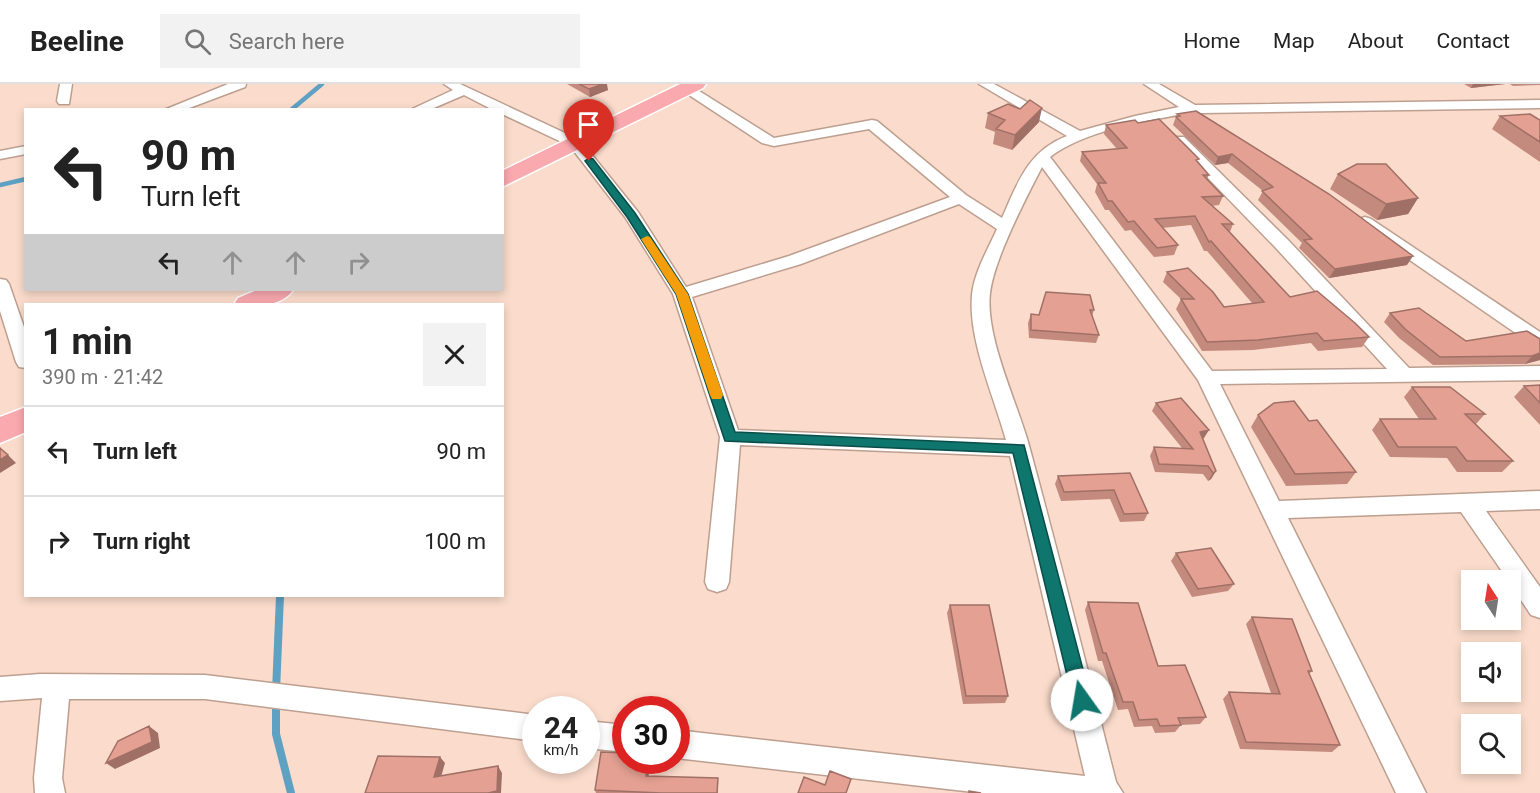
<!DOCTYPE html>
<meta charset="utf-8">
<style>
:root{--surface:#fff;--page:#f2f2f2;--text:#222;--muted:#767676;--line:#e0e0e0}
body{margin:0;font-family:Roboto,sans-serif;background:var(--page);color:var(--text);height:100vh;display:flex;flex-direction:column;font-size:22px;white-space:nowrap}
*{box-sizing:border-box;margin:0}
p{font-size:20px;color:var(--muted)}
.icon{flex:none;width:33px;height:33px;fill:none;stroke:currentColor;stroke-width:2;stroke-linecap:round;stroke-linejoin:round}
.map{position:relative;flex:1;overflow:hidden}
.panel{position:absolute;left:24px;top:219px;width:480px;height:294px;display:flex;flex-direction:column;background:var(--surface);border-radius:0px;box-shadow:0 3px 9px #0003}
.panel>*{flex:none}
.guide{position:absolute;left:24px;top:24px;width:480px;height:183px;border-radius:0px;box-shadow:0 3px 9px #0003;background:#fff;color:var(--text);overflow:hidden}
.needle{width:39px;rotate:348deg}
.controls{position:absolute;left:1461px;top:486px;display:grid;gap:12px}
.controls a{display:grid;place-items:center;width:60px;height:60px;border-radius:0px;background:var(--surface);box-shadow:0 3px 9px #0003;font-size:30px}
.speed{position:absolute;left:522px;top:612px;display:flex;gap:12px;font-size:30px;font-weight:700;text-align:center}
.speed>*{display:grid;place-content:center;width:78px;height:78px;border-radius:50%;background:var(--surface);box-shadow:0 3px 9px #0003;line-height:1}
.speed small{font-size:15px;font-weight:400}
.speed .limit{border:9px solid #d22;background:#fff;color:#111}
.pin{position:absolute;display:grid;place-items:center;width:51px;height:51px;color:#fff;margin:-62px -26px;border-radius:50% 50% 50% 0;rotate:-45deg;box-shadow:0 0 6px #0007}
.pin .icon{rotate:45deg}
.me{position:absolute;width:66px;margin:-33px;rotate:347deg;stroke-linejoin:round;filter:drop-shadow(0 0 4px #0008)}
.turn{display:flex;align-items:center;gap:21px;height:126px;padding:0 18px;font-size:27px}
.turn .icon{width:78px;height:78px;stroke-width:2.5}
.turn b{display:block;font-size:42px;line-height:51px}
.lanes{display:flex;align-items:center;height:57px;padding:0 18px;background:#0003;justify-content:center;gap:30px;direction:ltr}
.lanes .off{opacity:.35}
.round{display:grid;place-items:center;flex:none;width:63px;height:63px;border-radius:0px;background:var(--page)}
.head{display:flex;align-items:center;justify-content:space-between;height:102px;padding:0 18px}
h1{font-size:36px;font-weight:700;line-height:45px}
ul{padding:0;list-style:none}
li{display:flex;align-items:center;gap:18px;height:90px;padding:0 18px;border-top:2px solid var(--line)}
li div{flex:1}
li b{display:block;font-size:22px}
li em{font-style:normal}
header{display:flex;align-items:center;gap:36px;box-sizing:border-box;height:84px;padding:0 30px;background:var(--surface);border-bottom:2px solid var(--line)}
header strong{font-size:28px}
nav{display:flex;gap:33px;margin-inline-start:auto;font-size:21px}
.search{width:420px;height:54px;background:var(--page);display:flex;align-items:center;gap:15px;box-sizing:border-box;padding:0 21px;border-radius:0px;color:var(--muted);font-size:22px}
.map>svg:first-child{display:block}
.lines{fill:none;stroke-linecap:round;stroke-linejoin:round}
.stream-far1{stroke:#5ea1c3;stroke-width:4.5}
.stream{stroke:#5ea1c3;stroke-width:8}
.street-casing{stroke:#bd9f90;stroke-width:3}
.highway-casing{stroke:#fff;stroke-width:3}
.street{fill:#fff;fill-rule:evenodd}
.highway{fill:#faa9af;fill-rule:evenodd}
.wall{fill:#c48a7e}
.shaded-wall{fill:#a07066}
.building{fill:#e4a092;stroke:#a07066;stroke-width:1.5}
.route{fill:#0f766e;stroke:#0a4d48;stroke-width:1.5}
.slow{fill:#f59e0b}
</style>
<header>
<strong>Beeline</strong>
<div class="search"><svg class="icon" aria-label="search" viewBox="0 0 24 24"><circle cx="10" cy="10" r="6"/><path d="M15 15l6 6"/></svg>Search here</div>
<nav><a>Home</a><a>Map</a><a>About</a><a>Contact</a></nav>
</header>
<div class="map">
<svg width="1540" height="709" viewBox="0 0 1540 709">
<rect width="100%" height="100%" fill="#fbdccc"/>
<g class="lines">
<path class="stream-far1" d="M291,26L322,0
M0,101L26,95"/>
<path class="stream" d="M276,607L280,512
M276,617V650L291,709"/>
<defs>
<path id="street" d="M60,0H72L69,20H59L57,17Z
M228,0H246L245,3L184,26H164Z
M444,0H460L580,56L638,128L686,203L789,172L950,113L869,45L774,62L762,59L683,7L682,4L688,0L774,54L872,36L877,37L966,111L1002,134C1018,98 1028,67 1067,52L979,0H994L1080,47L1135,32L1179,23L1144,0H1159L1195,21L1540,16V24L1201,29L1196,31L1190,29C1148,36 1083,47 1050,73L1212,287L1387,285L1275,163L1174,59L1172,56L1174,53H1184L1287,155L1409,284L1540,282V296L1220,300L1279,417L1540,407V425L1486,427L1540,503V534L1531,531L1510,500V496H1508L1461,428L1288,434L1426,709H1396L1198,296L1042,83C1026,114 994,175 990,209C985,252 1016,316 1028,358C1059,471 1087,584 1116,698L1123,709H982L676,674V646L1085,692L1010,372L740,361L729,498L726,505L717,508L708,505L705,498L720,353L673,210L625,133L570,62L502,30V26H493L464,11L429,26H410L453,6ZM959,120L997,145C988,165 974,189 972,211C968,256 994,312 1006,356L738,346L692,213L801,180Z
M26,62V70L0,75V67Z
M1365,133L1371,135L1540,248V263L1533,261L1359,141L1357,138L1359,135Z
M0,195L6,196L9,200L26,249V284L19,283L16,278L0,227Z
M40,590L205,591L536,631V657L205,615H69L62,694L65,709H35L34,694L42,614L0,617V593Z
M586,637L626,641V668L586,664Z"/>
<path id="highway" d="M680,0H706L703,4L502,103V87Z
M257,206H293C281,224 253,222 234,220L238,214Z
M26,323V348L0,359V333Z"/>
</defs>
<use href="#street" class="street-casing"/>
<use href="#highway" class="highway-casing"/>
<use href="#street" class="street"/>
<use href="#highway" class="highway"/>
</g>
<path class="wall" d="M567,0H603L608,6L590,13Z
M1464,0H1505L1471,4Z
M1510,0H1540V1L1513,2Z
M1020,25L1039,38L1012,66L993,60L995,48L985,44L988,29Z
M1177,30L1407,181L1329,194L1299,164L1302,159L1258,116L1263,107L1228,79L1215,81L1173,41Z
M1500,32L1540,36V78L1492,45Z
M1106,41L1198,78L1209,91L1207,95L1223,112L1219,121L1211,122L1233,140L1230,148L1290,213L1369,253L1362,263L1318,267L1311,259L1253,266L1202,267L1176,225L1181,215L1163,198L1167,188L1224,223L1252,219L1207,167H1204L1191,141L1162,144L1178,161L1174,171L1154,173L1131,146L1125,147L1109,126H1105L1095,108L1097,100L1080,77L1082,68L1117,65L1104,50Z
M1338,90L1418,114L1408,130L1377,136L1330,105Z
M1094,226L1092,232L1099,251L1096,259L1029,254L1028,239L1031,230L1039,231Z
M1390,229L1466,257L1540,255V276L1525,280L1433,281L1399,254L1384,238Z
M1540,301V341L1514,313L1524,302Z
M1412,303L1485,330L1476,340L1513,377L1502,388H1457L1447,374L1390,373L1372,346L1380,335H1419L1404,313Z
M1156,319L1204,354L1203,355L1216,387L1211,395L1208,397L1203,390L1155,388L1150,372L1154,363L1182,364L1152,327Z
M1258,331L1309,337L1356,388L1347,400L1286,402L1251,343Z
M1130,389L1148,429L1144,437L1120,438L1110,415L1061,417L1055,400L1058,392Z
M1176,469L1234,500L1228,507L1192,513L1171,477Z
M1088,518L1158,582L1206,633L1200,640L1181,641L1175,648L1155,649L1152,642L1134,643L1128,625L1118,626L1102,577H1098L1085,526Z
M950,521L1008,612L1005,619L963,620L947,529Z
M1252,533L1312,587L1309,590L1340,661L1332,668L1240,665L1223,615L1229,608L1271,609L1246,540Z
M648,692L718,694V709H596L595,706Z"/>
<path class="shaded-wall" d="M603,0H607L608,6L590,13L589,5Z
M1473,0H1505L1471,4Z
M1042,24L1039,38L1012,66L1015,51Z
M1232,70L1228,79L1215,81L1218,73Z
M1418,114L1408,130L1377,136L1386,120Z
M1413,172L1407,181L1329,194L1335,185Z
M1540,269V276L1525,280L1532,272Z
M1209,346L1204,354L1196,356L1200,348Z
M8,371L16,379L0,389V376Z
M1216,387L1211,395L1208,397L1213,389Z
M149,642L158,649L160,664L115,685L106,679Z
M440,673L445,679L439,700L434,693Z
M648,676L650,677L648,699L646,692Z
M498,682L502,689L501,709H488Z"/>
<path class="building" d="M579,0H603L589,5Z
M1030,16L1042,24L1015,51L996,45L1005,36L988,29L1008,20L1020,25Z
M1196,27L1329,110L1413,172L1335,185L1304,156L1312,155L1262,107L1273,103L1232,70L1218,73L1176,33L1180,32L1177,30Z
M1530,30L1540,36V58L1500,32Z
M1159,35L1199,75L1196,76L1209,91H1203L1223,112L1202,113L1233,140H1222L1290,213L1317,207L1355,239L1369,253L1324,257L1317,249L1258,256L1207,258L1181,215H1194L1167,188L1188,184L1213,208L1224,223L1264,218L1211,157L1209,158L1195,132L1155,135L1178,161L1157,164L1134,137L1128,138L1112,117H1108L1098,99H1106L1082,68L1127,64L1106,41L1135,36L1138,39Z
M1357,80H1386L1418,114L1386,120L1338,90Z
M1046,208L1090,211L1094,226H1090L1099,251L1031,246V230L1039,231Z
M1419,224L1466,257L1527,247L1540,255V269L1532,272L1440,273L1405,245L1390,229Z
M1540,301V319L1524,302Z
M1412,303H1450L1485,330H1465L1513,377H1467L1456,363H1398L1380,335H1436Z
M1181,314L1209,346L1200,348L1216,387L1213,389L1208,382L1159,380L1154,363L1193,365L1156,319Z
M1294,317L1309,337L1317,336L1356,388L1295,390L1258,331L1274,319Z
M0,364L8,371L0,376Z
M1130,389L1148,429L1124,430L1114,406L1064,408L1058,392Z
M1211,464L1234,500L1198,505L1176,469Z
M1088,518L1138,519L1158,582L1185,581L1206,633L1178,634L1181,641L1160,642L1157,635L1139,636L1133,618H1123L1106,569H1103Z
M950,521H989L1008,612H966Z
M1252,533L1292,535L1312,587H1308L1340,661L1246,658L1229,608L1280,610Z
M149,642L152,658L106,679L118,657Z
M601,668L626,669V676H648L646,692L718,694L717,709H661L595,706Z
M378,672L440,673L434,693L498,682L497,707L488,709H365Z
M830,687L851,695L846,709H798L804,693L825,701Z
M969,707L981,709H969Z"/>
<path class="route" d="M589,74L593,75L635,129L688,210L735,348L1024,361L1091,616L1088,622L1082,624L1076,622L1073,616L1013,369L725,357L676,210L627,133L585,77Z"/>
<path class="slow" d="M647,152L650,153L688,210L723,311L721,315H712L710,311L676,210L641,155Z"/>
</svg>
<div class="controls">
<a><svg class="needle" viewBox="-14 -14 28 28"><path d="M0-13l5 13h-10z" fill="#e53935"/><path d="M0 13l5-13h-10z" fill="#767676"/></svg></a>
<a><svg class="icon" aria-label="sound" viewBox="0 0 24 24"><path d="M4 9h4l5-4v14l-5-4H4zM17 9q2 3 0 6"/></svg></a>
<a><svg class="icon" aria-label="search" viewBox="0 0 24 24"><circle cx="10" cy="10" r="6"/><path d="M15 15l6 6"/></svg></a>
</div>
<div class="speed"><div>24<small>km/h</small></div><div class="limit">30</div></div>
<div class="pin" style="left:589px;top:77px;background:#d93025"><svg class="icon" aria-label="arrive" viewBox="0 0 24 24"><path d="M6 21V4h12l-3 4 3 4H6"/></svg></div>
<svg class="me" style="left:1082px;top:616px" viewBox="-20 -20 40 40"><circle r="19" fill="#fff"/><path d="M0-13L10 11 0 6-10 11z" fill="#0f766e"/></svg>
<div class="guide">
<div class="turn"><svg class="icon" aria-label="left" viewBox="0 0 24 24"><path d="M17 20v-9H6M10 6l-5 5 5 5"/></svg><div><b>90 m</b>Turn left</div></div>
<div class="lanes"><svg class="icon" aria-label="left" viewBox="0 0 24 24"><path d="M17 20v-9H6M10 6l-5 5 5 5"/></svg><svg class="icon off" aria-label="ahead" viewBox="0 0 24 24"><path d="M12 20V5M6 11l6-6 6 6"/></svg><svg class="icon off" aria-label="ahead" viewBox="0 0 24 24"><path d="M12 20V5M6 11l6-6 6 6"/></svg><svg class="icon off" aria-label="right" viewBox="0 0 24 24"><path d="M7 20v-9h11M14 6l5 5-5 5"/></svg></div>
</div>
<section class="panel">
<div class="head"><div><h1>1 min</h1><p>390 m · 21:42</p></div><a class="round"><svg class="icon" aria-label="close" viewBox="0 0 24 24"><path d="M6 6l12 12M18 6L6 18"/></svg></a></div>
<ul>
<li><svg class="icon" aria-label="left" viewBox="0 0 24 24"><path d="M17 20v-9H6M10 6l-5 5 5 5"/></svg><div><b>Turn left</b></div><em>90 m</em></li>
<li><svg class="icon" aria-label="right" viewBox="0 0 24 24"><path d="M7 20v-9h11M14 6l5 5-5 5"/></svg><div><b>Turn right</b></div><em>100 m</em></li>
</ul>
</section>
</div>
